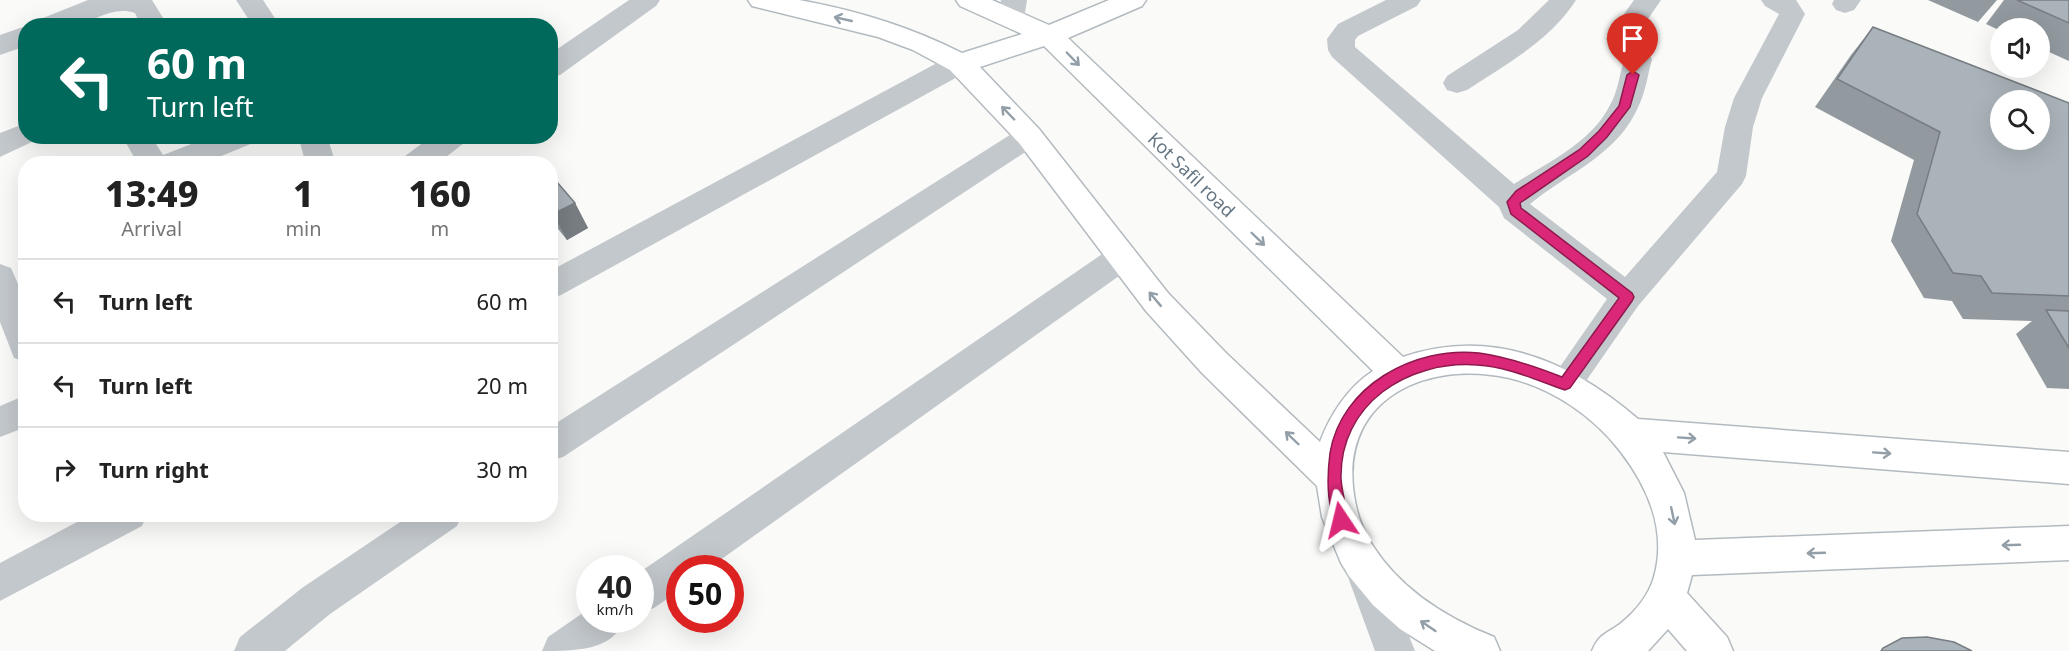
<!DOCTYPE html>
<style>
:root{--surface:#fff;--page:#f6f6f6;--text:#222;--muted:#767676;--line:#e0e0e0}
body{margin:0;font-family:"Noto Sans",sans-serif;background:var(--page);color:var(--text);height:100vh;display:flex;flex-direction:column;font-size:22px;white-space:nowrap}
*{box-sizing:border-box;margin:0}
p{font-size:20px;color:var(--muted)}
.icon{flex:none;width:33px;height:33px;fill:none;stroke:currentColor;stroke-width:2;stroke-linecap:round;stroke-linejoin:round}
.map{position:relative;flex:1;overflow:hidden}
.details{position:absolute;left:18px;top:156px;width:540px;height:366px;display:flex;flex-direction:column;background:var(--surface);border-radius:24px;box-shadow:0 6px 24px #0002}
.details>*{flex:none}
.top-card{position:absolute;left:18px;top:18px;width:540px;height:126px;border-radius:24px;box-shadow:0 6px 24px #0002;background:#00695c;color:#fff;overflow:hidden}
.buttons{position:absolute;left:1990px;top:18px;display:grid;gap:12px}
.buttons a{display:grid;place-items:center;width:60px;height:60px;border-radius:50%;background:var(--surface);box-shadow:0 6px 24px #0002;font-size:30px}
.speed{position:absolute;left:576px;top:555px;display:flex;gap:12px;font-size:30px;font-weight:700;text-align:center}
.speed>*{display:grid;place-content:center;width:78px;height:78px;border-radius:50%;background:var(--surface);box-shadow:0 6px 24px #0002;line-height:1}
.speed small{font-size:15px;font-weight:400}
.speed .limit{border:9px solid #d22;background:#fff;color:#111}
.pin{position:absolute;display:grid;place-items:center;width:51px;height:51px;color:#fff;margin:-62px -26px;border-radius:50% 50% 50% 0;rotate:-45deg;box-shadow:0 0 6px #0007}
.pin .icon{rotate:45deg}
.me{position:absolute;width:66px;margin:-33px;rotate:350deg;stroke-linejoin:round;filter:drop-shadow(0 0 4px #0008)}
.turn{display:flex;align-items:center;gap:21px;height:126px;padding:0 30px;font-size:27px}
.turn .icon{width:78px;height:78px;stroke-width:2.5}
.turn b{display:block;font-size:42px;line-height:51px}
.eta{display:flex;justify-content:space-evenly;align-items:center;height:102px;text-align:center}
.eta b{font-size:36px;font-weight:800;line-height:42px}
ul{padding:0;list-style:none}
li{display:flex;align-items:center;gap:18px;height:84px;padding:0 30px;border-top:2px solid var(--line)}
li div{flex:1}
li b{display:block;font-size:22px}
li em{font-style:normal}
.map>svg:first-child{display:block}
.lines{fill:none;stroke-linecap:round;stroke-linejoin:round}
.secondary-casing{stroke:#b3babf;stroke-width:3}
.street{fill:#c3c8cc;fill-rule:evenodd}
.secondary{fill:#fff;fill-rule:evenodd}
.wall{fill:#929a9f}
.shaded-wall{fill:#777d82}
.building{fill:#aab3b9;stroke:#777d82;stroke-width:1.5;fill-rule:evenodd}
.oneway{stroke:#939fa8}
.route{fill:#db2777;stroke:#8e194d;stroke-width:1.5}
.labels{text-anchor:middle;stroke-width:6;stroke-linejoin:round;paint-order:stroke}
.street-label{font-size:18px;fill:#657683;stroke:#fff}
</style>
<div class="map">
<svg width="2069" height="651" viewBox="0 0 2069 651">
<rect width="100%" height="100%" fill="#fafaf8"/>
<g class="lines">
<defs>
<path id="secondary" d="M748,0C764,0 783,0 799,0C855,10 911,27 962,53L1022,34L960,6L956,0H992L1049,25L1109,0H1146L1142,6L1068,38L1403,357C1491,327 1571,361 1638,419L2069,452V484L1663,452L1684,493L1695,540L2069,526V560L1692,575L1687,593L1727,637L1733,651H1687L1668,629L1648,651H1592C1599,634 1606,634 1620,624C1635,612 1649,595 1654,577C1667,531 1648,487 1620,451C1593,416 1552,388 1509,378C1431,360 1344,395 1353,487C1355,507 1361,529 1373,546C1401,590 1447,618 1494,637L1500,651H1435L1400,629L1373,605L1349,576L1341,563L1322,517L1317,486L1202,373L1146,311L1019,143L950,70L913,50L878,37L752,6ZM1044,46L1373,371C1348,387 1330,415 1320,442L1226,353L1168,293L1039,129L980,67Z"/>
</defs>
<use href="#secondary" class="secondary-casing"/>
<path class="street" d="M88,0H152L168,26H141L135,13C111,5 94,23 72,26C60,27 46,26 34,26L38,20Z
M236,0H263L280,26H253Z
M629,0H660L656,6L560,75L550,77V54Z
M1001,0H1027L1024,19L1020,25L1011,28L1002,25L998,19Z
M1386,0H1421L1417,6L1358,36L1355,40V47L1514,184C1547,163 1592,142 1610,105C1618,92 1619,75 1624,61L1606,39L1634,0H1661L1635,38L1652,59C1648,74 1646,89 1640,103C1619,155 1569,172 1530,204L1625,277L1717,172L1725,127L1734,98L1779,14L1765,6L1761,0H1796L1805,14L1762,98L1753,127L1746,176L1742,184L1638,306L1577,394L1565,399L1553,394L1548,384L1607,299L1504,218L1499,207L1332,57L1328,50L1327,39L1338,24Z
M1549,0H1576C1550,41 1506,64 1467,90L1457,93L1447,90L1443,83L1447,76L1518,30Z
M1834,0H1861L1854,10L1845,13L1836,10L1832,4Z
M26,26V46L0,55V35Z
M960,54L970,56L974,63L970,70L561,295L550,299V271L950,56Z
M26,123V136H39L36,140L0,157V133Z
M1029,125L1039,129L1044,136L1039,143L563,457L550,461V427L1019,129Z
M122,136H151L163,155L212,136H257L253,143L202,164H138Z
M298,136H327L336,164H306Z
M432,136H468L464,143L437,164H400L405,156Z
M1122,245L1133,248L1138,257L1133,266L709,568H680V590L654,608L640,613V572L1111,248Z
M0,264L11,268L26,302V362L14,358L0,322Z
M26,395V427L0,437V406Z
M92,514H147L142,526L0,601V563Z
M412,514H462L457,526L330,614L285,651H234L240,637L302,588Z
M1364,551L1377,556L1415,651H1375L1345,569L1351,556Z
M590,608V620H625C612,651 575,651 542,651L548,637Z"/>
<use href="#secondary" class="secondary"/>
</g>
<path class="wall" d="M1928,0H1997L1978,22Z
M2004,0H2069V61L2040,48V28H2001V31L1986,24Z
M1873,27L2069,103V389L2047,388L2016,334L2032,321L1963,319L1952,301L1924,298L1891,241L1914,160L1815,107L1851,55Z
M550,174L575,203L588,228L567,240L550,219Z"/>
<path class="shaded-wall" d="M575,203L588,228L567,240L553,214Z"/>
<path class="building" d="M2017,0H2069V23Z
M1873,27L2069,103V296L1992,293L1981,276L1953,273L1917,214L1940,132L1837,79ZM2001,100H2040V140H2001Z
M550,174L575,203L553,214L550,211Z
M2046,310L2069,311V348Z
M1927,637L1954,642L1972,651H1881L1883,648L1902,638Z"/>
<defs><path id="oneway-shaft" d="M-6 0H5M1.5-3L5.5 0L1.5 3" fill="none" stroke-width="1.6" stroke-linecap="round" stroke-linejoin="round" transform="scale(1.5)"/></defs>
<g class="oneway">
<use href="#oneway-shaft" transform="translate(843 19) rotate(-167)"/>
<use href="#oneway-shaft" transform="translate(1073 59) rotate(46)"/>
<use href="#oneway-shaft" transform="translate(1008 113) rotate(-134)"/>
<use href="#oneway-shaft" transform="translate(1258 239) rotate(44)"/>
<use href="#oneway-shaft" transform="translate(1155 299) rotate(-130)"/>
<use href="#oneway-shaft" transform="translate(1292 438) rotate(-136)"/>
<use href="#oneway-shaft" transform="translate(1687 438) rotate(4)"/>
<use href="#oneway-shaft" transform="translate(1882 453) rotate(4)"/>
<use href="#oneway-shaft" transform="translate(1673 516) rotate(78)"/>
<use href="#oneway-shaft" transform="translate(2011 545) rotate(178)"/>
<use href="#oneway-shaft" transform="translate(1816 553) rotate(178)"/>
<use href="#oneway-shaft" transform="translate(1428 626) rotate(-146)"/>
</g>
<path class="route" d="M1633,71L1639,75L1630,107L1607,137L1588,156L1520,203L1521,208L1632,293L1634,297L1632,301L1570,388L1565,390C1536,380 1509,367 1477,365C1408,360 1339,404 1341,479C1342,492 1346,507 1349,520L1346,525L1341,527L1336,525C1326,502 1327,476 1330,453C1341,386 1414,346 1479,353C1508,357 1534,366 1562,377L1619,298L1511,214L1507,202L1516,191L1579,150L1599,131L1619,106L1627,75Z"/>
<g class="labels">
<g class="street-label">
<text transform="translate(1191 175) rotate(44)" y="6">Kot Safil road</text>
</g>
</g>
</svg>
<div class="buttons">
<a><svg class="icon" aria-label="sound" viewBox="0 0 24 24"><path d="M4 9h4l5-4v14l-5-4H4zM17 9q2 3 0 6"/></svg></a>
<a><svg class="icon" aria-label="search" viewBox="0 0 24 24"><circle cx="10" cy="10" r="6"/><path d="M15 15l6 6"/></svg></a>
</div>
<div class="speed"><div>40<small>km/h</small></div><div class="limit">50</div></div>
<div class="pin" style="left:1633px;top:75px;background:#d93025"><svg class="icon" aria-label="arrive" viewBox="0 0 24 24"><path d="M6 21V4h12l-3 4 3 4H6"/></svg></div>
<svg class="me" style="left:1341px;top:520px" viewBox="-20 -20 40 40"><path d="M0-17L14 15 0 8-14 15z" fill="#db2777" stroke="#fff" stroke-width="4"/></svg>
<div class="top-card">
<div class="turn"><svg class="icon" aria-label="left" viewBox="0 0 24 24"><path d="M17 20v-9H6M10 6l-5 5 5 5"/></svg><div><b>60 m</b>Turn left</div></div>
</div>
<section class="details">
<div class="eta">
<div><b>13:49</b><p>Arrival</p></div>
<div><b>1</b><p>min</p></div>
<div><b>160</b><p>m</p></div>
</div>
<ul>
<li><svg class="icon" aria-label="left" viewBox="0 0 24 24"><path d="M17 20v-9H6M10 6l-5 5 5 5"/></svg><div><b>Turn left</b></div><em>60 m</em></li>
<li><svg class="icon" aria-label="left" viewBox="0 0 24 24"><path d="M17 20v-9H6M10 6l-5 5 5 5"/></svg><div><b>Turn left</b></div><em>20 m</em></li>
<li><svg class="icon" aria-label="right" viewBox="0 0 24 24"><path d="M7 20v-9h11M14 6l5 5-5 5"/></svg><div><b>Turn right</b></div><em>30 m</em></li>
</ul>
</section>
</div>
